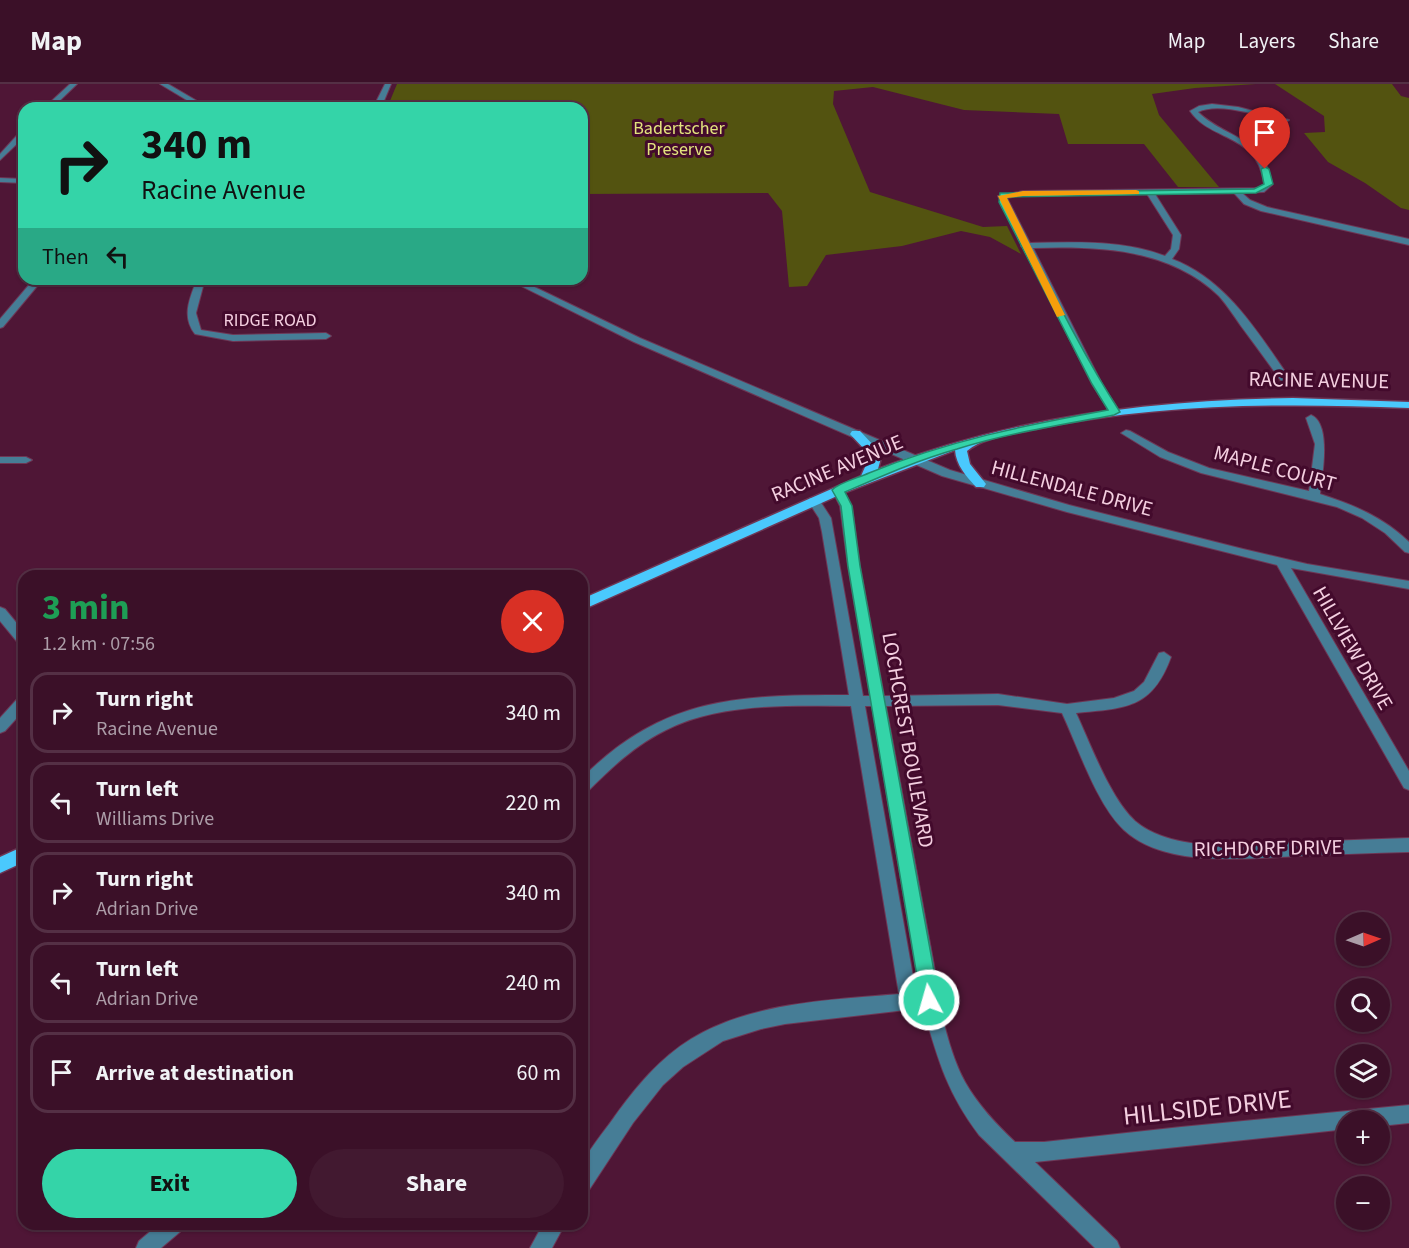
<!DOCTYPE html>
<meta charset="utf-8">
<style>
:root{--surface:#3b1028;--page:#421930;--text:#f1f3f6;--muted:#ac9da8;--line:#543045;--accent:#34d4a8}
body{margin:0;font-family:"Source Sans 3",sans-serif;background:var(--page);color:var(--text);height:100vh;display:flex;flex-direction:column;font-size:22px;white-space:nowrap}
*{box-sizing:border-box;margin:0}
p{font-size:20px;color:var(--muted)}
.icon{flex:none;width:33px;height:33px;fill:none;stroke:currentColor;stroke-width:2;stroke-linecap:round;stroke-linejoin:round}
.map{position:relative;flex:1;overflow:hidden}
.sheet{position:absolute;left:18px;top:486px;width:570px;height:660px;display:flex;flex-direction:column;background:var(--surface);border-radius:18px;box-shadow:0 2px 4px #0004,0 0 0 2px var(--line)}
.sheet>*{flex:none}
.guide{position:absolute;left:18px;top:18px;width:570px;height:183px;border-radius:18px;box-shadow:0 2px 4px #0004,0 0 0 2px var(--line);background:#34d4a8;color:#111;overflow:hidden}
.needle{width:39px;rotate:88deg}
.tools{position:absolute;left:1336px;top:828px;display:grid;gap:12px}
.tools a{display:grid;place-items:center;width:54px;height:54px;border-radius:50%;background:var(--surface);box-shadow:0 2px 4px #0004,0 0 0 2px var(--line);font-size:30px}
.pin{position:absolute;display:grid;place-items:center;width:51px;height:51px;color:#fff;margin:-62px -26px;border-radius:50% 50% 50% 0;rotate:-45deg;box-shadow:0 0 6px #0007}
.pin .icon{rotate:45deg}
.me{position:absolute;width:66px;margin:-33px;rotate:354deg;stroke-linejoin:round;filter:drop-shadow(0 0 4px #0008)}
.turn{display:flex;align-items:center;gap:21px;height:126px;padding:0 24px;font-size:27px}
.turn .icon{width:78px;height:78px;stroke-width:2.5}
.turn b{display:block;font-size:42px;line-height:51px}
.then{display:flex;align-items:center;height:57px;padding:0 24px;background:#0003;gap:12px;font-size:22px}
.round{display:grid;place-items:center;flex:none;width:63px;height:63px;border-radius:32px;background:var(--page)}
.head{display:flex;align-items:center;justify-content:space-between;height:102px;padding:0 24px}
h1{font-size:36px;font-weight:700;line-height:45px;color:#1e9e55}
.cta{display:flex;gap:12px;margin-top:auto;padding:12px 24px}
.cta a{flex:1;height:69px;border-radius:36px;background:var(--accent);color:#111;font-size:24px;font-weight:700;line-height:69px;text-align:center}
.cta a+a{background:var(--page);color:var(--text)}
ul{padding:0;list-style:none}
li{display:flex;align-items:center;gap:18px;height:81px;margin:0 12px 9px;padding:0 12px;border:3px solid var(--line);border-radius:18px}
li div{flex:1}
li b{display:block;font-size:22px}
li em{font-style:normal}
header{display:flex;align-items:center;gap:36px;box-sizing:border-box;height:84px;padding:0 30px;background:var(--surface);border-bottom:2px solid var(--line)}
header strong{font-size:28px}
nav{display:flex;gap:33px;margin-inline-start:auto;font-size:21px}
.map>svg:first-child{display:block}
.green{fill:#535310}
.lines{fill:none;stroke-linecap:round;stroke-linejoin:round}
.minor-casing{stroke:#6d3755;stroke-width:2}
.major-casing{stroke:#6d3755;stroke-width:3}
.minor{fill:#467d96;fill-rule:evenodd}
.major{fill:#4ac9fd;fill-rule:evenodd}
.route{fill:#34d4a8;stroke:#228a6d;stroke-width:1.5}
.slow{fill:#f59e0b}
.labels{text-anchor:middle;stroke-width:6;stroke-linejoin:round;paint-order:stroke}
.far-park-label{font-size:18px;fill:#e2e37d;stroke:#430a2c}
.far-street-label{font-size:18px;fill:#f4cfe0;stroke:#430a2c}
.street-label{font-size:21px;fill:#f4cfe0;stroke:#430a2c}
.near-street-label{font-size:26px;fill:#f4cfe0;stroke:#430a2c}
</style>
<header>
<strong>Map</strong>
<nav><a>Map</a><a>Layers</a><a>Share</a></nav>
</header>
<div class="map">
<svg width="1409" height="1164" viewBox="0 0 1409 1164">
<rect width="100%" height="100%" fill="#4f1636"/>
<path class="green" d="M397,0H1256L1195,4L1152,10L1159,31L1219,103H1178L1144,60H1068L1059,30L964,26L873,3L834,7L833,20L870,108L983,143L1007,142L1021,170L990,153L961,147L902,162L826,171L807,202L789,203L782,127L768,109L582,110V24H387Z
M1275,0H1392L1401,12L1409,14V126L1401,124L1365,99L1328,78L1304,49L1325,48L1324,32Z"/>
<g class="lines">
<defs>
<path id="minor" d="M70,0H77L52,24H44Z
M160,0H168L209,24H200Z
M385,0H391L381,24H373Z
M1212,20L1238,23L1289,36L1285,38C1262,33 1220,17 1198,28C1226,55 1266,53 1272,101L1264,108L1242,109L1250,116L1267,123L1409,155V161L1261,127L1244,120L1234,109L1155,110L1181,151L1179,165L1172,175C1228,196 1260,252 1293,299L1288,302L1284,301C1270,281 1255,261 1241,242C1234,232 1227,221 1219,212C1169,164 1098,162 1033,164L1102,300L1120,328L1119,330H1111L1092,300L1024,164L1021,162L1022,160L998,112L1023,107L1259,104L1264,100C1258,49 1211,58 1190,27L1199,22ZM1147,110L1173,151L1171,165L1165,172C1123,156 1074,158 1030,159L1007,114L1023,111Z
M21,47H24V53L0,76V70Z
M0,94L24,95V99L0,98Z
M34,195H43L3,243L0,244V235Z
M197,195H205L196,229L201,246L233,251L326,249L331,252L326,255L233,257L195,250C181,232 190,214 197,195Z
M507,195H518L640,254L950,386L1069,421L1243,465L1307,480L1409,497V505L1291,484L1409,687V706L1404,704L1277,481L1067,428L942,392L634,258Z
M1311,331C1332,340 1322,392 1320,410C1354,421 1383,433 1409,458V469L1405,468L1385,449L1362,434L1337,423L1201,389L1160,373L1121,349L1126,346L1130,347L1168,368L1209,384L1309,407L1315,360L1306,334Z
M0,373H26L32,376L26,379H0Z
M838,402L842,403L852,422L860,482L884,612L998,610L1067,620L1114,614L1134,607L1144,598L1159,569L1164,568L1171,573C1152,625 1126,624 1076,629C1091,661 1110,714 1135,737C1175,771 1251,760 1299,758C1336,757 1372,755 1409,754V768C1373,769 1336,770 1300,772C1247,774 1166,785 1124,746C1097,721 1078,663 1062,629L998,621L886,622L935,887C938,920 949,969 965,998C978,1021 996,1040 1015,1058H1044L1181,1043L1409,1021V1039L1380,1042V1036H1347V1045L1035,1078L1117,1157L1120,1164H1095L979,1051C946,1007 938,975 923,924L785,940L761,945L723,957L683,983L663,1001L633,1039L589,1106L582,1109C582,1101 580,1089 582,1081C586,1069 607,1044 615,1032C636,1003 660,974 691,955C752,918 830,916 899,910L851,622C791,622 721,618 666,646C635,661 611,684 587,708L582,710V694C664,612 739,611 849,611L822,448L819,434L808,417L810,414H818L831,434L863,612H870L848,482L840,422L832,406ZM865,622H872L920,909H916Z
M0,523L5,525L24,548V562L19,560L0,537Z
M24,612V626L5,647L0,649V634L19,613Z
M159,1140H184L181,1147L161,1164H136L139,1157Z
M543,1140H565L552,1164H530Z"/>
<path id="major" d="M1293,314L1409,318V324C1284,319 1159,319 1036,345C1014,350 985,352 967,367L970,380L986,400L984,403H976C966,392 956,381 955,366L846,408L582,526V515L861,392L869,374L866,367L850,350L852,347H860L875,363L881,374L878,385C1012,333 1151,316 1293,314Z
M24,762V778L0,789V773Z"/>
</defs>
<use href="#minor" class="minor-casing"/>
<use href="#major" class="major-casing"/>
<use href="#minor" class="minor"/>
<use href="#major" class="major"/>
</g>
<path class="route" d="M1265,83L1269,85L1273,100L1256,109L1007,113V118C1043,188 1077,262 1120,328L1114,331C1062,341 1008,349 957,365C918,376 882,392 845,408L852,422L860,482L934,887L937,916L935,922L929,925L922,922L848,482L841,422L832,406C840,398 858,394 869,389C947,357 1026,341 1108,326L1092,300L999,118L1000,109L1254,105L1264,100L1261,85Z"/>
<path class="slow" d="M1136,106L1139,107V110L1023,112L1007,114L1065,231L1057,233L998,112L1023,107Z"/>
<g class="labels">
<g class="far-park-label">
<text x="679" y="50">Badertscher<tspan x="679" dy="21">Preserve</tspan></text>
</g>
<g class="far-street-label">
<text x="270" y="242">RIDGE ROAD</text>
</g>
<g class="street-label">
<text transform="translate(1319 296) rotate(1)" y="7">RACINE AVENUE</text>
<text transform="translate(837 384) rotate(-23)" y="7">RACINE AVENUE</text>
<text transform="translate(1275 384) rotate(15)" y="7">MAPLE COURT</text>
<text transform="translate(1072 404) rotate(15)" y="7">HILLENDALE DRIVE</text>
<text transform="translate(1353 564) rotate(60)" y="7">HILLVIEW DRIVE</text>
<text transform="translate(908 656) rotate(80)" y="7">LOCHCREST BOULEVARD</text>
<text transform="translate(1268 764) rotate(-1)" y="7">RICHDORF DRIVE</text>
</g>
<g class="near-street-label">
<text transform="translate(1207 1023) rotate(-6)" y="9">HILLSIDE DRIVE</text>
</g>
</g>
</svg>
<div class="tools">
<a><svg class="needle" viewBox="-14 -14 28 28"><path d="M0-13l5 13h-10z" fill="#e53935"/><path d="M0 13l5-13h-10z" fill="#ac9da8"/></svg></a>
<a><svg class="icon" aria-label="search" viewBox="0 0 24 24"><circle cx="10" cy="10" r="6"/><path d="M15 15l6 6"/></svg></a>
<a><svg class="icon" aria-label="layers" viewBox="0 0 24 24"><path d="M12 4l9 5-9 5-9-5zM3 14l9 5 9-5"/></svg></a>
<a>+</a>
<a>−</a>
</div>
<div class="pin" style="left:1265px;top:85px;background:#d93025"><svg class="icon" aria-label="arrive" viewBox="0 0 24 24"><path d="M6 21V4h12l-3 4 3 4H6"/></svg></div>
<svg class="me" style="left:929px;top:916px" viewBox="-20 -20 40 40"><circle r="17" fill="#34d4a8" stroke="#fff" stroke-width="3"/><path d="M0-11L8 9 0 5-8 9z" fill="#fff"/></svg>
<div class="guide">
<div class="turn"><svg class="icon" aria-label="right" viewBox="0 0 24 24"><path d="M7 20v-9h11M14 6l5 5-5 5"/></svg><div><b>340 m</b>Racine Avenue</div></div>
<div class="then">Then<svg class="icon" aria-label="left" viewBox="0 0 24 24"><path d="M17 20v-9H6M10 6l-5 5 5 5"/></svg></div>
</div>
<section class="sheet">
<div class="head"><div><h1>3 min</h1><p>1.2 km · 07:56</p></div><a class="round" style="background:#d93025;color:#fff"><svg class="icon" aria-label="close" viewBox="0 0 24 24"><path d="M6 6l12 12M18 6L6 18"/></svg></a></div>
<ul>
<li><svg class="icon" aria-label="right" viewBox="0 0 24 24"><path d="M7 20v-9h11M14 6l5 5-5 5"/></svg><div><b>Turn right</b><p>Racine Avenue</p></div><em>340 m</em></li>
<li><svg class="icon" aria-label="left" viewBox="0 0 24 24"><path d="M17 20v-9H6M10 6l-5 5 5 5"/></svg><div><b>Turn left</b><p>Williams Drive</p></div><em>220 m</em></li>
<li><svg class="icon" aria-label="right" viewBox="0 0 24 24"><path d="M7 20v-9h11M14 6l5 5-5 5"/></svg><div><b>Turn right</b><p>Adrian Drive</p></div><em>340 m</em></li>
<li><svg class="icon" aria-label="left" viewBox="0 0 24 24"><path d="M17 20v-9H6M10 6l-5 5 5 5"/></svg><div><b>Turn left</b><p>Adrian Drive</p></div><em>240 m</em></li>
<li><svg class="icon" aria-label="arrive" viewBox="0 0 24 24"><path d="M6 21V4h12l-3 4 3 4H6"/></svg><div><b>Arrive at destination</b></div><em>60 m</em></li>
</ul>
<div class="cta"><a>Exit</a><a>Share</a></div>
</section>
</div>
